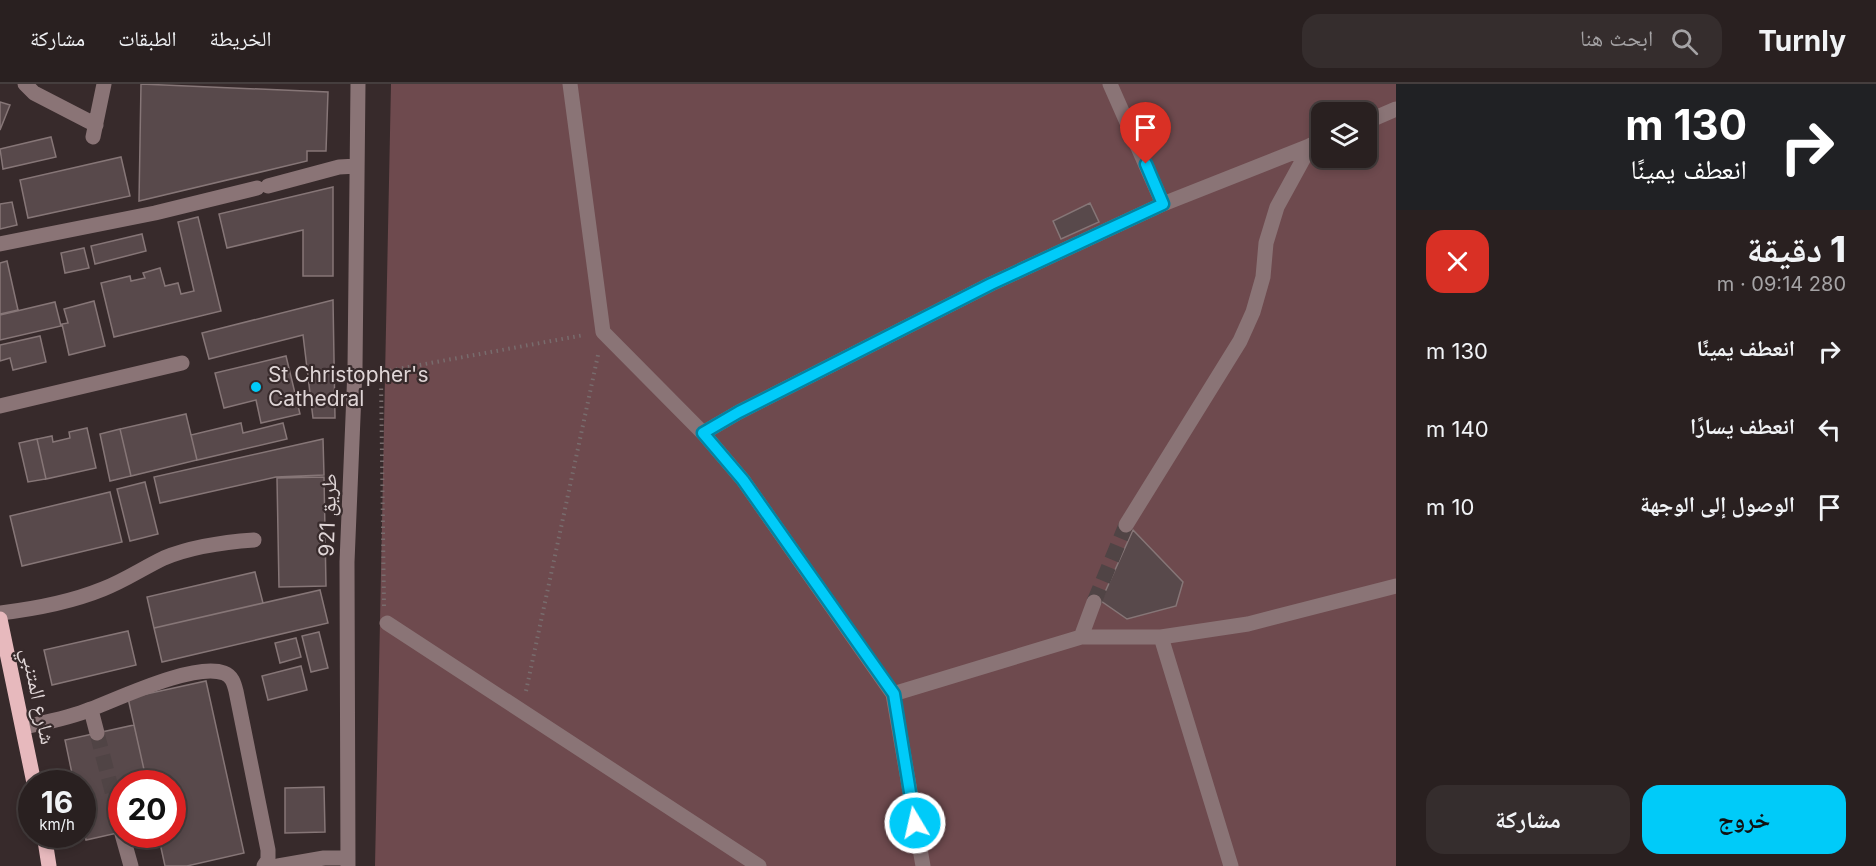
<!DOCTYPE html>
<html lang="ar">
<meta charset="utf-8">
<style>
:root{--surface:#292020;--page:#352d2d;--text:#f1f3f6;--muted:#a5a3a5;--line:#453e3e;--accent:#00cbf9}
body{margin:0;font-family:Inter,"Noto Naskh Arabic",sans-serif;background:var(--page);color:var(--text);direction:rtl;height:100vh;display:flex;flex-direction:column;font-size:22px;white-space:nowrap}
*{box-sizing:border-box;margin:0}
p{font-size:20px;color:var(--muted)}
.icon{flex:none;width:33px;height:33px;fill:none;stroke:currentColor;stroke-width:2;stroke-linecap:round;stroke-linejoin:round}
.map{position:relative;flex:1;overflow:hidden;direction:ltr}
.sheet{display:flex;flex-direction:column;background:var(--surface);width:480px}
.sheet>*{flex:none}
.top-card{background:#202124;color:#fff;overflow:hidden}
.tools{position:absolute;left:1311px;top:18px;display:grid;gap:12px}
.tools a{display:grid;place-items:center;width:66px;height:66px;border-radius:12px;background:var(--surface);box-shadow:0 3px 9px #0003,0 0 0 2px var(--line);font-size:30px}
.speed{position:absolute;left:18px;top:686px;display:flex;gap:12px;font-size:30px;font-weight:700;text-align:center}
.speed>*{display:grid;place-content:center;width:78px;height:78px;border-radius:50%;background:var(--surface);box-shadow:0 3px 9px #0003,0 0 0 2px var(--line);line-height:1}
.speed small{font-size:15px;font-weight:400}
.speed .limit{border:9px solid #d22;background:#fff;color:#111}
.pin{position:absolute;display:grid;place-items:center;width:51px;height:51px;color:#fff;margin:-62px -26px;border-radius:50% 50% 50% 0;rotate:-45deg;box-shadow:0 0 6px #0007}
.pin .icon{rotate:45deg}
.me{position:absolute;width:66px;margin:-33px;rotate:351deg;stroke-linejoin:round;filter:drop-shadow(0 0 4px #0008)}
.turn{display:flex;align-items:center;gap:21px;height:126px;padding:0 30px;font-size:27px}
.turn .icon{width:78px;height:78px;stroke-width:2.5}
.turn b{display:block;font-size:42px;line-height:51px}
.round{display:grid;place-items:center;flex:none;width:63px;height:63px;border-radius:18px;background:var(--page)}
.summary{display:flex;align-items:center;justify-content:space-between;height:102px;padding:0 30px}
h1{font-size:36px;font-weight:800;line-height:45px}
.primary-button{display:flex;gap:12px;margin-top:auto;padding:12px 30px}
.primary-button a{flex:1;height:69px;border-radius:18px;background:var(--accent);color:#111;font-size:24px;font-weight:800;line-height:69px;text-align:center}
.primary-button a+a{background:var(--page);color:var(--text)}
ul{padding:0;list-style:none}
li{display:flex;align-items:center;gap:18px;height:78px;padding:0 30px}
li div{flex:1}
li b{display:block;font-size:22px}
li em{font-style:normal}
header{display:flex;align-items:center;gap:36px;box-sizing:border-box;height:84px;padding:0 30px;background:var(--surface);border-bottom:2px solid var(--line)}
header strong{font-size:28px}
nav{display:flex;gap:33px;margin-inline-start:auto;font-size:21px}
.search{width:420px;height:54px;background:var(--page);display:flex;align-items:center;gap:15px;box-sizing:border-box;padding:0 21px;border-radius:18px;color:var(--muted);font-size:22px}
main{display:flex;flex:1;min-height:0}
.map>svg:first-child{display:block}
.green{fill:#6e4a4e;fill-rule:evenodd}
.building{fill:#58494b;stroke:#867677;stroke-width:1.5}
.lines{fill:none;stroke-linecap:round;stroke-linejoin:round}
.minor-tunnel{stroke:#504445;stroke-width:15;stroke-dasharray:15 8;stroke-linecap:butt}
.path{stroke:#786c6d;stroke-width:4;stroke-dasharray:1.5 4.5;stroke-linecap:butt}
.minor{stroke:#8a7476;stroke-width:15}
.major{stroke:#e7b9bd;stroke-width:15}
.route-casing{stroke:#0084a2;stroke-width:15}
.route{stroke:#00cbf9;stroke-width:10}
.poi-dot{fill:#00cbf9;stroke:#372a2b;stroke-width:2}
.labels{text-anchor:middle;stroke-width:4.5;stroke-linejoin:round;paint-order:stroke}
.poi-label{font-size:21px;fill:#dfd5d6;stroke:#372a2b;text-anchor:start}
.street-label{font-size:21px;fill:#dfd5d6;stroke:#372a2b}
</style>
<header>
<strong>Turnly</strong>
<div class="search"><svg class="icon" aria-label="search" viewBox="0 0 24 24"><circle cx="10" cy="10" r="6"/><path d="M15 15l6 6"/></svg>ابحث هنا</div>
<nav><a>الخريطة</a><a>الطبقات</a><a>مشاركة</a></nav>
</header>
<main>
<section class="sheet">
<div class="top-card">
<div class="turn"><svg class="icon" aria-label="right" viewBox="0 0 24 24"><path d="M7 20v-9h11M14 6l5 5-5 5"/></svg><div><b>130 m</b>انعطف يمينًا</div></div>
</div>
<div class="summary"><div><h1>1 دقيقة</h1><p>280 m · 09:14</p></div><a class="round" style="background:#d93025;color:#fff"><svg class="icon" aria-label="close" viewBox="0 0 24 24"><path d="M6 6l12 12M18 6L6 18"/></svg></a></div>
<ul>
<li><svg class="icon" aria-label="right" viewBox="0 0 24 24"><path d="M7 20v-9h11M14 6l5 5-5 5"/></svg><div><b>انعطف يمينًا</b></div><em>130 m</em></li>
<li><svg class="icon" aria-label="left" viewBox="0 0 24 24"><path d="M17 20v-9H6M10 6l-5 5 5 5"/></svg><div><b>انعطف يسارًا</b></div><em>140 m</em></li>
<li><svg class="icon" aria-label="arrive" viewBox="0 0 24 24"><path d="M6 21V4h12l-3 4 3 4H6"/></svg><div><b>الوصول إلى الوجهة</b></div><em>10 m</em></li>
</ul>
<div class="primary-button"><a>خروج</a><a>مشاركة</a></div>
</section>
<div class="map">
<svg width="1396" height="782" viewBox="0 0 1396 782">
<rect width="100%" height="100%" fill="#372a2b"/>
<path class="green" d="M391,0H1396V782H375ZM1322,28H1366V74H1322Z"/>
<path class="building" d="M141,0L328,8L326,67H307V77L139,117Z
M0,18L10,21L0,46Z
M51,53L56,73L3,85L0,65Z
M121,73L130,112L28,134L20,96Z
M333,103V192H303V146L227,164L219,130Z
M12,118L17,141L0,145V120Z
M1090,119L1099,138L1061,155L1053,137Z
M198,133L221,227L114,253L101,199L130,192L131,197L145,194L143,189L160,184L165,202L178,199L181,210L194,207L178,138Z
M142,150L146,167L95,180L91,162Z
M84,164L89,184L65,189L61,169Z
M7,177L18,226L0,230V179Z
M333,216L335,334H313L303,251L209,275L202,249Z
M94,217L105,262L69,271L62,240L68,239L64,225Z
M55,218L61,242L0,256V231Z
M40,252L46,278L13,286L10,274L0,277V261Z
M286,272L300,330L261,339L256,316L224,324L215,289Z
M186,330L197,376L131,392L120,345Z
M241,339L243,349L283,339L287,355L197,376L191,351Z
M87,344L96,384L46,395L37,355L52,352L53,358L70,354L69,348Z
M120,345L131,392L110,397L100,350Z
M37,355L46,395L28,398L19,359Z
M323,355L324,391L276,393L160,419L154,393Z
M324,393L326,502L279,503L277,394Z
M145,398L158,450L130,457L117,405Z
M110,408L122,458L22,482L10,432Z
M1133,446L1183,498L1176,522L1127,535L1101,517Z
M255,488L263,519L154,544L147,513Z
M320,506L328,539L162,578L154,544Z
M128,547L136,581L52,601L44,566Z
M319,548L328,584L311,588L302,552Z
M296,554L301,573L280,579L275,559Z
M301,582L307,606L268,616L262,592Z
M206,597L244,769L187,782H165L158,750H172V699H147L128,614Z
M134,641L147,699H122V748L86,756L82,738V699H74L65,656Z
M324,703L325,748L285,749V704Z"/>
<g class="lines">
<path class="minor-tunnel" d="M1094,518L1126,441
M97,649L122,746"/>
<path class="path" d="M384,522L381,295L384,290L392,286L584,251
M526,607L598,271"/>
<path class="minor" d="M25,0L34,9L96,41
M570,0L603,248L703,349L743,396L893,610L923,782
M1110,0L1163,120
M1366,38L1396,25
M93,53L104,0
M268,102L339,83L357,82
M0,160L155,129L257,104
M0,322L182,279
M703,349L739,328L991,200L1163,120L1322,57
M1126,441L1240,257L1253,228L1263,193L1266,159L1277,123L1311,61
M0,529C34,525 71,518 103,505C124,497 143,484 164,474C193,462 224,458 254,456
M387,539L759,782
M1081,553L1094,518
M1161,553L1231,782
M893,610L1081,553H1161L1248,540L1396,502
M91,626L97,649
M24,643C47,638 70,634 91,625C120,614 195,578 224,589C232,592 234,599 236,607L268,766V776L264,782
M122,750L131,782
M278,782L324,774H348
M348,782L347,478L355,285L358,0"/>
<path class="major" d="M0,535L34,699
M44,750L49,782"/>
</g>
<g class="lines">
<defs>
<path id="route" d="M915,739L894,610L743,396L703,349L739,328L991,200L1163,120L1146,80"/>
</defs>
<use href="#route" class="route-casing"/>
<use href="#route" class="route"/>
</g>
<circle class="poi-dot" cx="256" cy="303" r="6"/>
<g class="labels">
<g class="poi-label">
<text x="268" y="298">St Christopher's<tspan x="268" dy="24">Cathedral</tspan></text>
</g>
<g class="street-label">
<text transform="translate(328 431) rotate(-88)" y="7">طريق 921</text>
<text transform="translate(38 612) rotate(78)" y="7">شارع المتنبي</text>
</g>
</g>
</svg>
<div class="tools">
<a><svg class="icon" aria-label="layers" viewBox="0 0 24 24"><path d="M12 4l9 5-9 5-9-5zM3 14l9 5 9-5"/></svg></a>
</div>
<div class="speed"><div>16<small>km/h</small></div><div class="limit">20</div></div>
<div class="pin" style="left:1146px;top:80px;background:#d93025"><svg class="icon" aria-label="arrive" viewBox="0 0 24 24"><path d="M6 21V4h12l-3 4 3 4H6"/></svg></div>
<svg class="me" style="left:915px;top:739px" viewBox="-20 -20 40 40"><circle r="17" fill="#00cbf9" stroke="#fff" stroke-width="3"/><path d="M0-11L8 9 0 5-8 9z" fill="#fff"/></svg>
</div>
</main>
